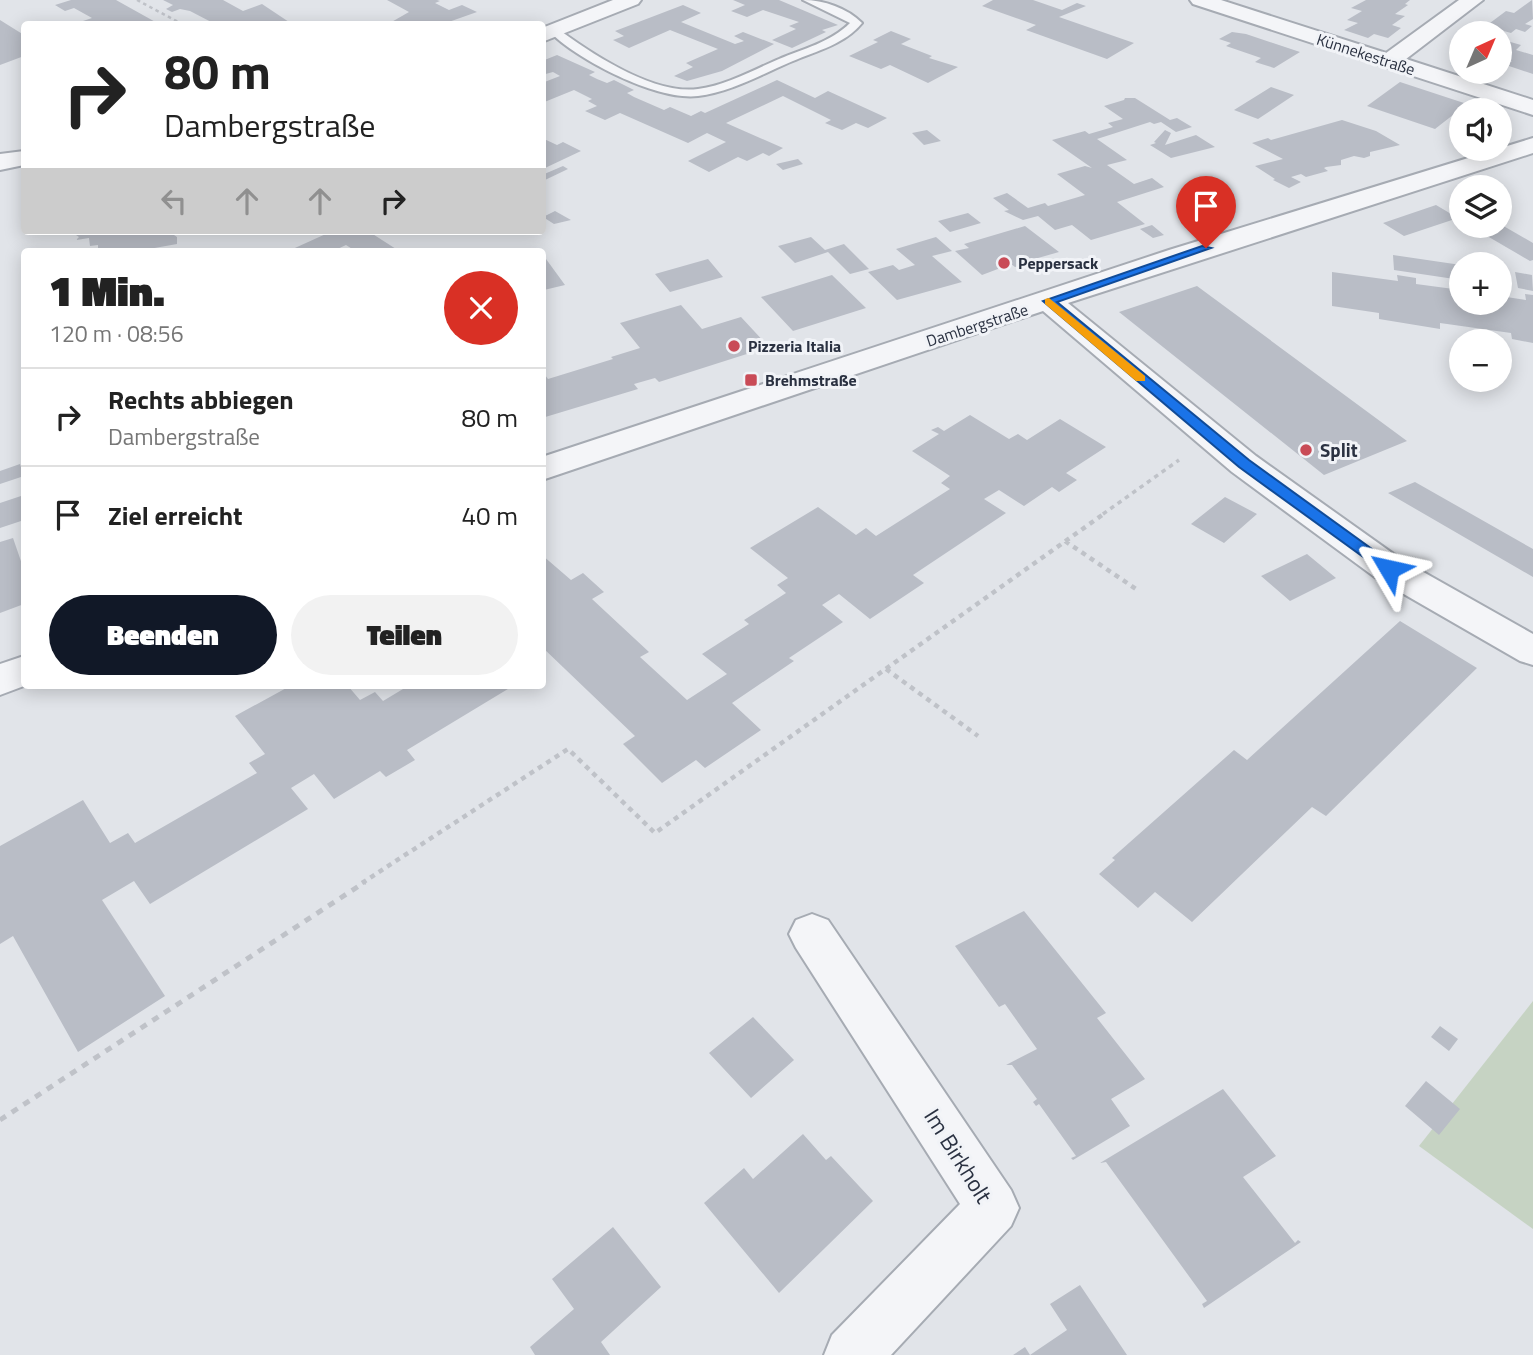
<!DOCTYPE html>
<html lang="de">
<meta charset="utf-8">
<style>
:root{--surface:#fff;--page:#f2f2f2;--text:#222;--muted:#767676;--line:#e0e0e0;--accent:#111827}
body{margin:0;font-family:"Titillium Web",sans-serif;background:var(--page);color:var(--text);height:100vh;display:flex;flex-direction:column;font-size:26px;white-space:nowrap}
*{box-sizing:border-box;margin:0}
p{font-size:23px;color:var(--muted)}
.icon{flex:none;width:38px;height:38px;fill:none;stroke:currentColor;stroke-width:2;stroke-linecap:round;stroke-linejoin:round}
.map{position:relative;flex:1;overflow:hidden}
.details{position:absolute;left:21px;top:248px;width:525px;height:441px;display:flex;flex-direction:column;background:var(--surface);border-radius:7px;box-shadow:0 4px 18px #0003}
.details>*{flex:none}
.hud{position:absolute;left:21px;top:21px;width:525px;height:214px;border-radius:7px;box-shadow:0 4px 18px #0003;background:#fff;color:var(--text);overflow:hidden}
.needle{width:46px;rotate:44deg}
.controls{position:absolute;left:1449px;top:21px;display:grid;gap:14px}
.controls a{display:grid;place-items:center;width:63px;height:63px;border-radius:50%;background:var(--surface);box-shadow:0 4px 18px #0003;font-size:35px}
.pin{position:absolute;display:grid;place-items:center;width:60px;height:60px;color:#fff;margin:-72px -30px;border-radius:50% 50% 50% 0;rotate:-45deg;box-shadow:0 0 7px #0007}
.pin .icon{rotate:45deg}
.me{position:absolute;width:77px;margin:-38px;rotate:306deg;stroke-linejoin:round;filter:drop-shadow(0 0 5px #0008)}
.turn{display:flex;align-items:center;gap:24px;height:147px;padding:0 28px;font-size:32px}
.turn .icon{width:91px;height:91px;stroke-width:2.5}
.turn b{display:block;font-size:49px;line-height:60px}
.lanes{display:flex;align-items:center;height:66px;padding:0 28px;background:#0003;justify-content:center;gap:35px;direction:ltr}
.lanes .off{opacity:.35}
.round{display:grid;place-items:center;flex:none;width:74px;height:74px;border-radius:37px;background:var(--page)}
.summary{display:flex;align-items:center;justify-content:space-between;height:119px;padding:0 28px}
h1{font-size:42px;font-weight:800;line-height:52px}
.primary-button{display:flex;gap:14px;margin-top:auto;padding:14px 28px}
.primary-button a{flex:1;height:80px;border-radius:42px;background:var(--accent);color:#fff;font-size:28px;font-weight:800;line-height:80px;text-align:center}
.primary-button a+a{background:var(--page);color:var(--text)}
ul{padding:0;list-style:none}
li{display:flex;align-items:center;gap:21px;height:98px;padding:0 28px;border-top:2px solid var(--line)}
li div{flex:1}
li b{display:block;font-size:26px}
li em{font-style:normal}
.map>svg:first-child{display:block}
.green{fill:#c6d3c3}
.building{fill:#b9bdc6}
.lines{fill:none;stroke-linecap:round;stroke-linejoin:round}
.lane-casing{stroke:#a6abb3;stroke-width:4}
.street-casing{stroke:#a6abb3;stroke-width:4}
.path-far3{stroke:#bfc2c8;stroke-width:2.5;stroke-dasharray:3.5 3.5;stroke-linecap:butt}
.path-far2{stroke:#bfc2c8;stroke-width:3.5;stroke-dasharray:4.5 4.5;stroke-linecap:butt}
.path-far1{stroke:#bfc2c8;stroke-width:4.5;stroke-dasharray:5 5;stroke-linecap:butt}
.path{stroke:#bfc2c8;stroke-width:5;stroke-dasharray:7 7;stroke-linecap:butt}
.lane{fill:#f4f5f8;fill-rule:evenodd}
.street{fill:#f4f5f8;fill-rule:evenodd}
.route{fill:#1a73e8;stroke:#114b97;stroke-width:2}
.slow{fill:#f59e0b}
.poi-dot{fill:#c94b57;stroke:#f1f3f7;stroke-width:2.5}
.labels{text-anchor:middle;stroke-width:6;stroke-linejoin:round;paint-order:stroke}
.far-street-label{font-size:16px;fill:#2a3141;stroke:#f1f3f7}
.far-poi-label{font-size:16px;font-weight:bold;fill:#2a3141;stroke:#f1f3f7;text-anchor:start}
.poi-label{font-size:19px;font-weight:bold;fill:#2a3141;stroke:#f1f3f7;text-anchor:start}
.near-street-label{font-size:23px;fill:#2a3141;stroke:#f1f3f7}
</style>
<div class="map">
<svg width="1533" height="1355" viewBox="0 0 1533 1355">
<rect width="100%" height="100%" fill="#e1e4e9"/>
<path class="green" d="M1533,1001V1229L1419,1146Z"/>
<path class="building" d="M71,0H116L159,24H84L80,22L92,18L74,8L65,11L55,5Z
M163,0H223L243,11L262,4L289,22L285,23L287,24H215L190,11L180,9L172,12L166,9L173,5Z
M387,0H437L440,1L435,3L449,10L462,5L477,12L443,24H388L409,12Z
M733,0H779L838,25L822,30L826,32L792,48L772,40L796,29L789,26L799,22L763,10L747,17L731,11L745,5Z
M993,0H1033L1062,10L1077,3L1086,6L1059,17L1134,43L1107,59L1026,30L1036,25L982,6Z
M1366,0H1410L1405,4L1408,5L1395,14L1405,16L1392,25L1401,28L1388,38L1374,34L1368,38L1344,30L1358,23L1347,20L1362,11L1351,8Z
M1532,0L1533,19L1525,24L1532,26L1525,32L1516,29L1511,33L1486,26L1506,11L1514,13Z
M683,5L701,13L681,22L735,44L744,41L734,36L743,32L774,44L722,71L687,81L674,76L693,67L686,63L718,49L670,30L629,48L613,40L624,36L615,31Z
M0,20L24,35V56L0,65Z
M891,31L911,39L901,44L932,56L929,58L958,67L928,83L890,65L881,69L849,56L878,42L873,40Z
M1232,32L1246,34L1300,52L1274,68L1255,62L1261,58L1226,46L1231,43L1219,39Z
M1500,39L1521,45L1516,50L1533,55V74L1506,65L1512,61L1500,57Z
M557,55L595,72L589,75L597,79L607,83L614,80L634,90L627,93L634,97L664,110L670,107L691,116L701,111L705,113L777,80L815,98L828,91L887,118L868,128L856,123L842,130L825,123L831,120L783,96L726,123L783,148L769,156L763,153L747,161L738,157L709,172L688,161L726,142L707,133L688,143L620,113L605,120L585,111L597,106L588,101L592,99L574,90L542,103V83L560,76L553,72L542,75V61Z
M1400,82L1467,104L1435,129L1367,106Z
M1271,87L1294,95L1258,119L1234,110Z
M1125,98H1135L1170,120L1177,118L1192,127L1176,132L1161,122L1154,124L1150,122L1097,139L1127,160L1107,165L1134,184L1152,178L1164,187L1117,202L1145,224L1091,240L1072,225L1055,230L1038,216L1023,220L1004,211L1009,210L993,198L1007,193L1028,208L1045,203L1048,206L1085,195L1057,174L1085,166L1092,168L1052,140L1085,131L1089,134L1113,127L1108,123L1123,119L1104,106L1124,100Z
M1342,120L1376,131L1400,145L1370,152V156L1364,158L1354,156L1341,160V165L1326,167L1324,168L1328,171L1306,177L1301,174L1291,177L1301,182L1289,188L1273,180L1275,179L1255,166L1283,159L1252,143L1268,138L1271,140Z
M927,130L941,141L924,145L912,133Z
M1165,130L1171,133L1165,145L1196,135L1215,147L1171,158L1150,145L1156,143L1154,142Z
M542,138L557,145L563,142L581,151L545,168Z
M798,159L803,164L783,170L776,164Z
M563,166L568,169L545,180L542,178V175Z
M1436,205L1458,218L1404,236L1383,223Z
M555,211L571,220L554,224L543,217Z
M968,213L981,223L950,232L938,221Z
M1500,224L1533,243V260L1530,261L1470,226Z
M1152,225L1164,235L1153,238L1140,229Z
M1025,226L1059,252L1024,262L1025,264L1022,265L1015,267L1011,264L982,275L955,251L969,248L964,244Z
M70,231H168L177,237V244L132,252H104V249L98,250V245L90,246L89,238L76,240L79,237Z
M324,231H368L396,249L389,252H357L346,245L331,252H286L328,233Z
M811,237L825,250L844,244L869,269L850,274L828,252L795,263L778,246Z
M936,237L952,251L932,256L962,282L897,300L868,272L893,265L899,270L915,265L896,249Z
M1393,255L1461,265V280L1394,270Z
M546,259L565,285L544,290L542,260Z
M708,259L723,277L670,292L655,274Z
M1500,270L1507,271L1509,287L1500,286Z
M1332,272L1398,281L1397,275L1416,278V284L1461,290V303H1500V296L1526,300L1525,294L1533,295V343L1512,339L1511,333L1440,323V329L1379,319V313L1332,306Z
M1515,272L1532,275L1533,291L1518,288Z
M832,275L866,308L793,331L761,297Z
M1197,286L1407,441L1324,475L1119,312Z
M681,305L702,329L741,317L769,347L659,382L655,378L634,384L638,389L542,418V371L548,379L613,359L611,357L640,348L620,323Z
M970,415L1009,439L1018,434L1027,440L1060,419L1106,447L1066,473L1077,480L1059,492L1052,487L1024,506L999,490L984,499L1006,513L913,575L924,583L870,619L839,594L822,605L843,622L789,658L794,661L732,703L761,730L705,768L696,760L662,783L623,744L635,736L542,647V555L571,580L583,573L604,592L592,599L649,652L640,657L687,700L727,674L702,654L749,624L744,620L786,593L777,585L788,578L750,548L818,507L856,535L866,528L876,536L950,489L941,483L950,476L912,451L939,434L931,430L938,427L944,431Z
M20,464L24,476L0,484V471Z
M1415,482L1533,549V577L1388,493Z
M24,495V520L0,528V503Z
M1225,497L1257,514L1224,543L1191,524Z
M13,538L24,570V604L0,613V542Z
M1307,554L1336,578L1290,601L1261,576Z
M1400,621L1477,668L1326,816L1312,807L1192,922L1155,892L1138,908L1099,874L1115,860L1112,858L1234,750L1247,760Z
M290,686H348L360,700L375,692L383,701L408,686H513L407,750L415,760L386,777L380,771L334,799L314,774L291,788L308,809L150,904L134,881L102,900L165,996L78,1052L13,936L0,944V846L83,800L110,843L128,833L135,843L257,773L249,763L265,754L235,716Z
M1024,911L1106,1013L1097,1018L1145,1079L1111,1099L1130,1126L1073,1160L1071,1158L1076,1156L1039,1104L1036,1106L1033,1102L1037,1099L1012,1065H1006L1037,1049L1005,1004L999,1007L955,946Z
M753,1017L794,1060L751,1098L709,1053Z
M1440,1026L1458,1039L1449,1051L1431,1037Z
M1426,1081L1460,1109L1439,1135L1405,1106Z
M1223,1089L1276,1156L1243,1177L1295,1243L1298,1240L1301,1242L1204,1308L1202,1304L1207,1301L1106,1162L1100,1163Z
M803,1134L826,1160L831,1156L873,1201L779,1293L704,1203L744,1168L753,1179Z
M613,1227L661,1287L601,1342L610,1355H535L530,1347L574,1309L552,1279Z
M1080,1285L1127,1355H1013L1025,1347L1030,1355L1067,1330L1050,1304Z"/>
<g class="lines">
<defs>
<path id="lane" d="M803,0C824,0 847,8 862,23C845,44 817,51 793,61C762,74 731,92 698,96C657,101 577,60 549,31L558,29C592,54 654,95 698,89C727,85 753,70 779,59C803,49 831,42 850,23Z"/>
<path id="street" d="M613,0H641L638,4L542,42V28Z
M1190,0H1221L1386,53L1459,0H1483L1406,59L1533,100V115L1193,4Z
M1533,138V153L1068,303L1256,456L1402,560L1533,634V665L1520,661L1376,578L1232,472L1043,311L542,480V457L1169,250Z
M24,151V165L0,170V154Z
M24,656V686L0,695V664Z
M812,914L828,920L1011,1190L1019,1208L1011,1226L891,1355H824L832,1335L960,1204L796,948L789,934L796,920Z"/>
</defs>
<use href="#lane" class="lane-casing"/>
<use href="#street" class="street-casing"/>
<path class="path-far3" d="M137,0L182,24"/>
<path class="path-far2" d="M1103,514L1179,460"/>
<path class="path-far1" d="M1065,541L1139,591
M886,669L978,736
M362,883L568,749L655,833L1105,513"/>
<path class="path" d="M0,1120L365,882"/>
<use href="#lane" class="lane"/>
<use href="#street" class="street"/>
</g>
<path class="route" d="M1202,246L1211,248L1057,302L1249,460L1394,565L1397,569L1394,572H1384L1239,467L1043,301Z"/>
<path class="slow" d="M1049,298L1145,376V381H1136L1045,304V299Z"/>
<g class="poi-dot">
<circle cx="1004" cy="263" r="7"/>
<circle cx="734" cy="346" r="7"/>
<rect x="744" y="373" width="14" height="14" rx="3.5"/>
<circle cx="1306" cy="450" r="7"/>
</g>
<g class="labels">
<g class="far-street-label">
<text transform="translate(1366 54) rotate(18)" y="6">Künnekestraße</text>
<text transform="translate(977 325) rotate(-18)" y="6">Dambergstraße</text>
</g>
<g class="far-poi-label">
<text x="1018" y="269">Peppersack</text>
<text x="748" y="352">Pizzeria Italia</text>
<text x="765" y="386">Brehmstraße</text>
</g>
<g class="poi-label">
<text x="1320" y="457">Split</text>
</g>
<g class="near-street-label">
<text transform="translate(958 1156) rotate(58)" y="8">Im Birkholt</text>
</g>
</g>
</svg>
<div class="controls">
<a><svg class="needle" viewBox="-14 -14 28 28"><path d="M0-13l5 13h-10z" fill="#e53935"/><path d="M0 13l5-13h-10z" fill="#767676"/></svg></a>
<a><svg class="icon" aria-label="sound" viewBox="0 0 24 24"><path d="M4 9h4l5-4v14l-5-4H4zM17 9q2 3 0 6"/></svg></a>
<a><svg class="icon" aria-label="layers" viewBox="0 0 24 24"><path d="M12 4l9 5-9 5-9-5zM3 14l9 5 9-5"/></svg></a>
<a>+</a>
<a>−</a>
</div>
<div class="pin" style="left:1206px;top:248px;background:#d93025"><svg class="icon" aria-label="arrive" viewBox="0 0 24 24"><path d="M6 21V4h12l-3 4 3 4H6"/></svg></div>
<svg class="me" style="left:1389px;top:569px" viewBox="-20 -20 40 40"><path d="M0-17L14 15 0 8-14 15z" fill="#1a73e8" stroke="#fff" stroke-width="4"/></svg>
<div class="hud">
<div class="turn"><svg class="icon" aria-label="right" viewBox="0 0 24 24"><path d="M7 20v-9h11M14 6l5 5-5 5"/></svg><div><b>80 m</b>Dambergstraße</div></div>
<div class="lanes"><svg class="icon off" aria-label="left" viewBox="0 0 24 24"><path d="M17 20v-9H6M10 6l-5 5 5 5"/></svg><svg class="icon off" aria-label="ahead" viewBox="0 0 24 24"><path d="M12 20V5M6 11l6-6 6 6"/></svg><svg class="icon off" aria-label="ahead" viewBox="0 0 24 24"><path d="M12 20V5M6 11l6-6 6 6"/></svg><svg class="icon" aria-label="right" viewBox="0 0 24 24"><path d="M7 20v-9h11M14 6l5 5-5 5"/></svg></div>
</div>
<section class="details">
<div class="summary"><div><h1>1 Min.</h1><p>120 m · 08:56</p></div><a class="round" style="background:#d93025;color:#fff"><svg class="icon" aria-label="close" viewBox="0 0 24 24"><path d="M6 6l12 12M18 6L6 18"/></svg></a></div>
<ul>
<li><svg class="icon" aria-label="right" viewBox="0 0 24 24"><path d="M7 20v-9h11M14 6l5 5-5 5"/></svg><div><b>Rechts abbiegen</b><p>Dambergstraße</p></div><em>80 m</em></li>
<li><svg class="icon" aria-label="arrive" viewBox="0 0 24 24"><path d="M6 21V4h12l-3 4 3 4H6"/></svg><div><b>Ziel erreicht</b></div><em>40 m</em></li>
</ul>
<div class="primary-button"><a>Beenden</a><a>Teilen</a></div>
</section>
</div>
